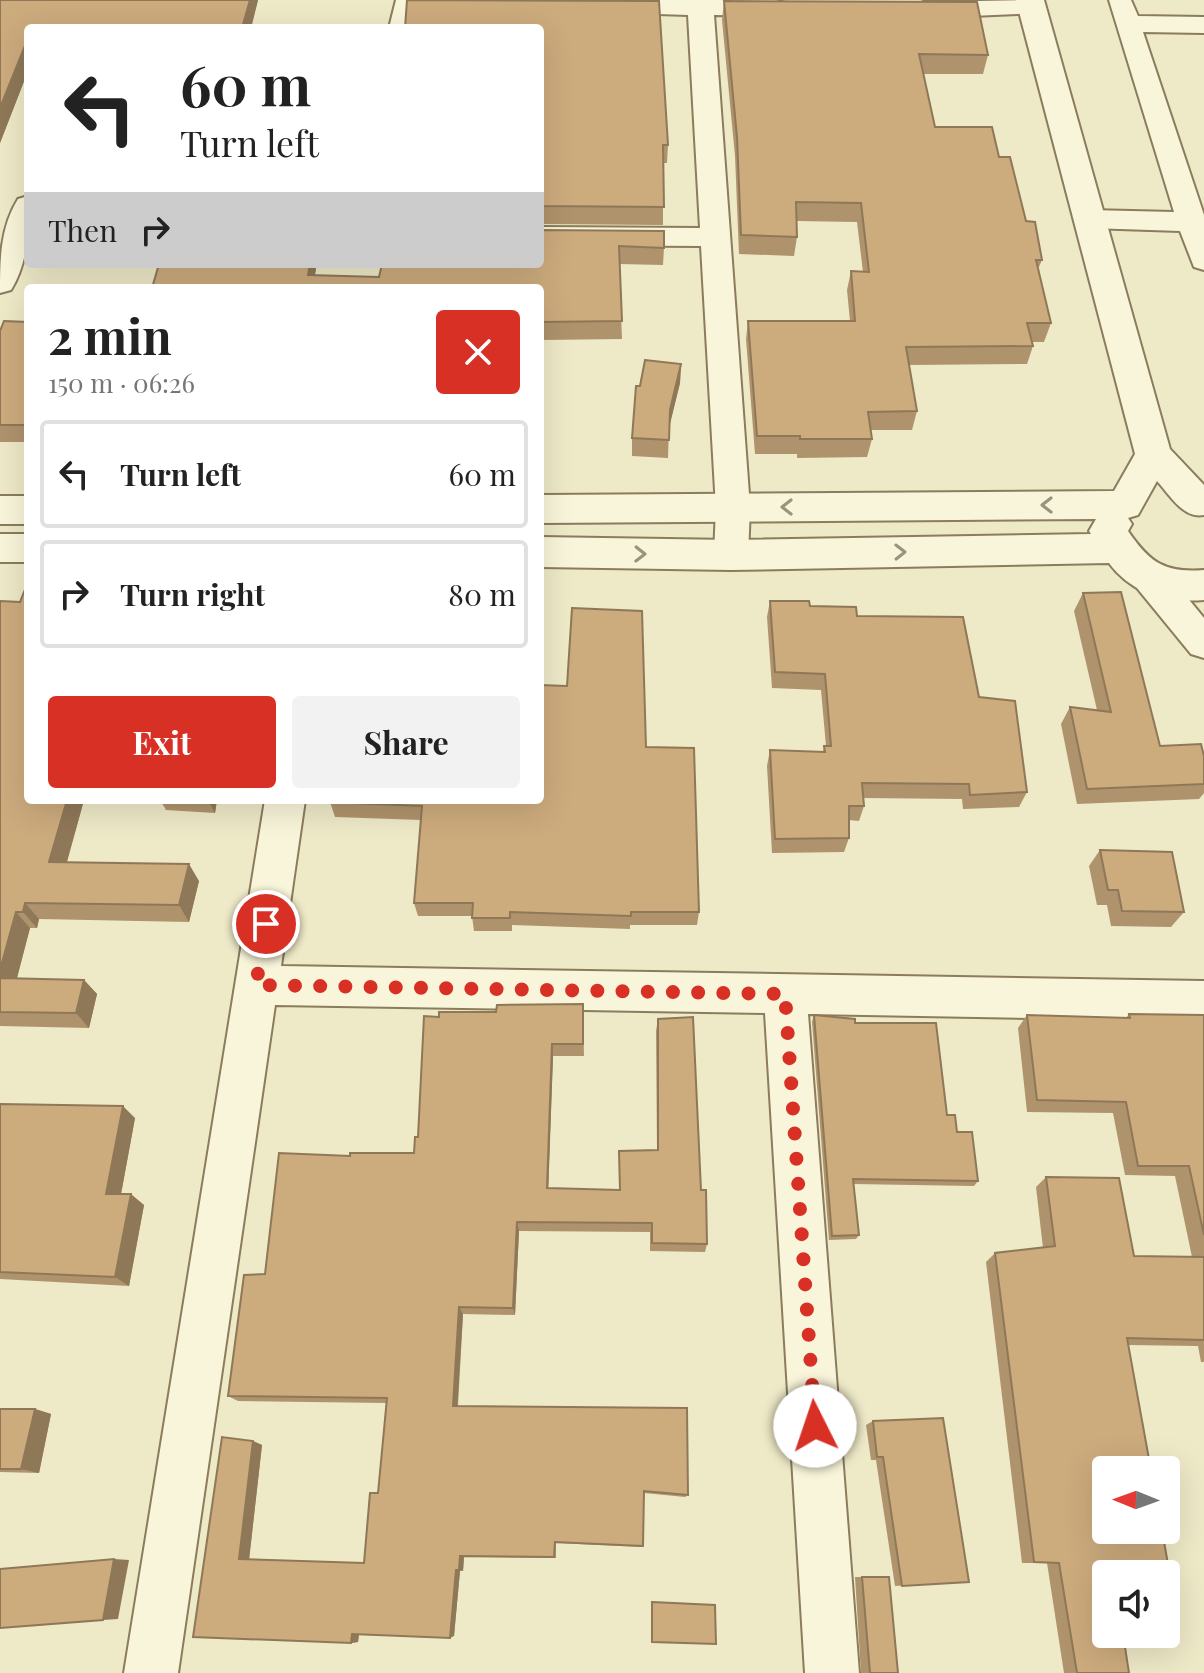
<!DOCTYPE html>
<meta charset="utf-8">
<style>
:root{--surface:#fff;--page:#f2f2f2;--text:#222;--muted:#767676;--line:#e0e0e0;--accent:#d93025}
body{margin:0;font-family:"Playfair Display",serif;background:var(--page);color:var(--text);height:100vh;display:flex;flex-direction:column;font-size:30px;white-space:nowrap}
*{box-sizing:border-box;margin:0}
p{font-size:26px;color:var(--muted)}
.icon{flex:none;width:44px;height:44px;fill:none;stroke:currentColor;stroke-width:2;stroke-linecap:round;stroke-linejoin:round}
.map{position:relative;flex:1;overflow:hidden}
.panel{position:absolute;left:24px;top:284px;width:520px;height:520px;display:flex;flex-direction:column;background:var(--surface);border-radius:8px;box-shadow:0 8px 32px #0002}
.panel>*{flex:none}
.guide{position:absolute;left:24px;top:24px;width:520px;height:244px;border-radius:8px;box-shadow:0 8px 32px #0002;background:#fff;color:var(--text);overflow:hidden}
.needle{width:52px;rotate:271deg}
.controls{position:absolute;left:1092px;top:1456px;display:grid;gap:16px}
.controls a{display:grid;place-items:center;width:88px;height:88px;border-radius:8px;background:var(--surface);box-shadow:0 8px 32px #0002;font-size:40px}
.pin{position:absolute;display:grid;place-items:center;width:68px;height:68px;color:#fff;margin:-34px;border:4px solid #fff;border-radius:50%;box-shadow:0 2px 8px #0007}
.me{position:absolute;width:88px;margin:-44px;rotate:356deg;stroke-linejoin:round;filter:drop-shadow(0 0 6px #0008)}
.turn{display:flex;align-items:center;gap:28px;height:168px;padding:0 24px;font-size:36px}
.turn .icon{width:104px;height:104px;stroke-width:2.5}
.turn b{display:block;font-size:56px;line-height:68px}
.then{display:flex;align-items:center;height:76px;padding:0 24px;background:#0003;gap:16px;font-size:30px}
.round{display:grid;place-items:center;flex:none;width:84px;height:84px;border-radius:8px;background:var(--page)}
.headline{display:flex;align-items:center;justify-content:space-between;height:136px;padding:0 24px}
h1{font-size:48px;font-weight:700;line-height:60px}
.primary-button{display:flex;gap:16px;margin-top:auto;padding:16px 24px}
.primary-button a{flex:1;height:92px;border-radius:8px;background:var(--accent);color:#fff;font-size:32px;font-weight:700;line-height:92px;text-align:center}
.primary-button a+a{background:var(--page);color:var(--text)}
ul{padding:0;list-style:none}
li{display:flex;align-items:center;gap:24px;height:108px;margin:0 16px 12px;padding:0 8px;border:4px solid var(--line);border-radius:8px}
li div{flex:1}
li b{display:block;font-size:30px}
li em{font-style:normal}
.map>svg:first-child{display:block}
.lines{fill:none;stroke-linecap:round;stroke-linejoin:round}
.minor-casing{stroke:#8a7c5c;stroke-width:4}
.tertiary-casing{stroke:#8a7c5c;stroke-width:4}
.minor{fill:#f9f5da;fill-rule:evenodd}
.tertiary{fill:#f9f5da;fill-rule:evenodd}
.wall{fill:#af936c}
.shaded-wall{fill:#8f7858}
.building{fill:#ccab7d;stroke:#8f7858;stroke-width:2}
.oneway{stroke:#9a937d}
.route{stroke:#d93025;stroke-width:14;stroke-dasharray:0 25.2}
</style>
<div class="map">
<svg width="1204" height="1673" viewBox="0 0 1204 1673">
<rect width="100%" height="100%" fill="#eee9c7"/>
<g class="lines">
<defs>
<path id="minor" d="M396,0H422L415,28H389Z
M602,0H776L785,3L789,8L785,13L776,16L714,15L750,508L748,555L743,564L731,568L719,564L714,555L716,508L701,246L540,245V227L700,228L688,15L595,12L591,7Z
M1032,0L1041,3L1045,8L1041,13L924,18L915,15L911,10L915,5L924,2Z
M1109,0H1131L1138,16L1204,17V33L1143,32L1204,215V270L1194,267L1180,231L1089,228L1079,225L1075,219L1079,213L1089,210L1174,212Z
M28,196C28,229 29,261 11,290L0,293C0,260 0,228 18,199Z
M1150,564L1163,568L1204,618V658L1191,654L1137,588L1132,578L1137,568Z
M265,800H305L281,966L1204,981V1021L808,1014L859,1673H805L765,1013L275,1005L178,1673H124Z"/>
<path id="tertiary" d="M1016,0H1044L1170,449L1204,485V515C1183,519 1170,495 1157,481L1138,515L1128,518L1132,524L1128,531C1150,563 1165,573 1204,570V600C1167,603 1132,594 1109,563L731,570L540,567V537L731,540L1091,534L1089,531L1096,519L540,523V495L1114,491L1135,454Z
M0,496H28V524H0Z
M0,534H28V562H0Z"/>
</defs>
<use href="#minor" class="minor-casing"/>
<use href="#tertiary" class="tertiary-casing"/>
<use href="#minor" class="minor"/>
<use href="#tertiary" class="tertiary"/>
</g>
<path class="wall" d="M0,0H258L251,28H28V71L0,143Z
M724,1L988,55L983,74H923L935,127L999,157L1042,260L1038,269L1051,323L1044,342H1032L1033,346L1027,364L909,365L917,411L912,430H870L872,439L867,457L797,458V454H755L746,339L748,321H850L847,290L851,271L863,272L857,222L797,221V237L794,256L739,254L735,156L722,20Z
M540,28L668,145L667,163H663V225L540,224Z
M540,230L664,248L663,265L619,264L622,339L542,340V343H540V288L145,267L144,264H315L316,269L315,275L379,277Z
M28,322V442H0V331Z
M681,364L680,383L669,427L668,458L632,456V438L640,386Z
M1083,593L1160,746L1204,756V793L1199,799L1077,804L1061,724L1070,707L1097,710L1074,611Z
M0,601L28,800H84L67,862L199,881L189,922L39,919L37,928H30L17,978L84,980L97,994L89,1028L0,1026Z
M770,601L810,606L857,616L979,697L1027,792L1019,807L963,809L962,799L863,798L864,806L859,821L849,820V838L844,852L772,853L767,766L770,750L823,752L824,746H826L821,690L772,688L767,617Z
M646,747L699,912L697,925H630V929L512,925V931H474L472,916H418L414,903L421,820L335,817L330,802Z
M160,800H217L215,813L166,810Z
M1100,850L1184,912L1171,927L1111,926L1107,905H1097L1089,866Z
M583,1004L584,1056H553L548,1189L619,1190V1151L657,1150L656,1031L658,1019L701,1190L707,1244L705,1252L650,1251V1232L519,1231L515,1315L463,1314L458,1406L688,1495L685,1497L644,1493L643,1546L641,1547L556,1543V1558L464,1557L463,1571H460L454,1636L359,1635L358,1642L351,1643L193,1637L253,1441L262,1445L249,1560L364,1563L378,1493L386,1403L238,1401L228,1396L265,1274L350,1156L414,1153L418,1137L439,1017Z
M1129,1014L1204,1015V1362H1201L1198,1346L1128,1345L1112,1571L1129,1673H1064L1047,1563H1022L986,1262L995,1253L1043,1248L1036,1187L1046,1177L1134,1256L1192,1257L1175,1176L1125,1175L1113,1113L1027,1112L1018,1028L1027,1015L1126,1018Z
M814,1015L855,1023L947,1115L957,1132L978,1181L974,1186L853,1184L859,1235L856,1239L829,1240L812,1022Z
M0,1104L135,1118L121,1194L144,1205L129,1286L0,1279Z
M0,1409H35L51,1414L39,1473L0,1472Z
M873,1421L969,1582L895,1586L876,1460H871L866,1425Z
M855,1577H889L898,1673H861Z"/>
<path class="shaded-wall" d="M250,0H258L251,28H242Z
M28,38V71L0,143V108Z
M310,264H315L316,269L312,288L308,275Z
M681,364L680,383L669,428L670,410Z
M67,800H84L62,879L49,862Z
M208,800H217L215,813Z
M189,864L199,881L189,922L179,905Z
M25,903L39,919L37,928L23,912Z
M16,912L30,928L13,993L0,980V970Z
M84,980L97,994L89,1028L76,1013Z
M552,1044L553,1056L548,1198L547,1188Z
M123,1106L135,1118L119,1205L106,1194Z
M131,1194L144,1205L129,1286L115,1277Z
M517,1222L519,1231L515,1315L513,1308Z
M459,1307L463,1314L457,1411L453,1406Z
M35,1409L51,1414L39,1473L21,1469Z
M253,1441L262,1445L249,1560L239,1559Z
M460,1556L464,1557L463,1571L459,1570Z
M114,1559L129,1560L118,1619L103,1620Z
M456,1570L460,1571L454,1636L450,1638Z
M359,1633L358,1642L351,1643L352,1634Z"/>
<path class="building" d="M0,0H250L242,28H81L33,25L32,28H28V38L0,108Z
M407,0L659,1L668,145H663L664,207L540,206V28H405Z
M724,1L977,2L988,55L919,54L935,127H992L999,157H1010L1026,221L1035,222L1042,260H1036L1051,323H1027L1033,346L906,347L917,411L868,412L872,439H800V436H757L748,321H855L851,271L869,272L861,203L796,202L797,237L741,235L737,137Z
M540,230L664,231V248L619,246L622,321L541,322V326H540V288H152L159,264H310L308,275L379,277L382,264H540Z
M4,321L28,322V425H0V331Z
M645,360L681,364L670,410L669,440L632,438L636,386H640Z
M26,587H28V800H67L49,862L189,864L179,905L25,903L23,912H16L0,970V601L20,602Z
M1121,592L1160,746L1201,744L1204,756V784L1087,789L1070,707L1111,712L1083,593Z
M770,601H809L810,606L856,607L857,616L963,617L979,697L1015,701L1027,792L970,795L969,784L862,783L864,806H849V838L775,839L770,750L825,752L824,746H831L825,674L775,672Z
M572,608L642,611L646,747L694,748L699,912H631V916L510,912V918H472L473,903H414L422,806L330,802V800H540V685L567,686Z
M1100,850L1172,852L1184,912L1122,911L1118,890H1108Z
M0,978L84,980L76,1013L0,1012Z
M583,1004V1044H552L547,1188L620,1190L619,1151L658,1150V1019L693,1017L701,1190H706L707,1244L652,1243V1223L517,1222L513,1308L459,1307L453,1406L687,1408L688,1495L644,1491L643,1546L555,1542L554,1557L460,1556L459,1570H456L450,1638L352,1634L351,1643L193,1637L222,1437L253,1441L239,1559L364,1563L370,1493H378L387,1398L228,1396L244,1275L265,1274L279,1153L350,1156V1153H414L415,1137H418L424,1016L439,1017V1012H496L497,1005Z
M1129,1014L1204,1015V1235L1189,1166H1138L1126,1102L1037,1100L1027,1015L1130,1018Z
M814,1015L855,1019V1023H936L947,1115H955L957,1132H972L978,1181L853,1179L859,1235L832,1236Z
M0,1104L123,1106L106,1194H131L115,1277L0,1272Z
M1046,1177L1119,1178L1134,1256L1204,1257V1340L1127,1338L1151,1470H1106V1530H1162L1169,1570H1112V1574H1106V1634H1123L1129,1673H1077L1059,1563L1034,1562L995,1253L1055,1246Z
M0,1409H35L21,1469H0Z
M943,1418L969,1582L902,1586L883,1457H877L873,1421Z
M114,1559L103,1620L0,1628V1569Z
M862,1577H889L898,1673H870Z
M652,1602L715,1605L716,1644L652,1642Z"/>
<defs><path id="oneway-chevron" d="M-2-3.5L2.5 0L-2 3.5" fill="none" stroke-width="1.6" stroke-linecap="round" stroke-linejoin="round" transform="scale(2)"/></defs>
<g class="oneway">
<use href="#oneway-chevron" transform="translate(1047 505) rotate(180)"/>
<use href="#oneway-chevron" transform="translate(787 507) rotate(180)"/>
<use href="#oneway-chevron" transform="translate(900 552) rotate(-1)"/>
<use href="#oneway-chevron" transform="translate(640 554) rotate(1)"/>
</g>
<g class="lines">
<path class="route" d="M266,924L256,985L785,994L815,1426"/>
</g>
</svg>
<div class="controls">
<a><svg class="needle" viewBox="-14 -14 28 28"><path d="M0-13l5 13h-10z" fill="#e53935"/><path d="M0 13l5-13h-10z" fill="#767676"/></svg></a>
<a><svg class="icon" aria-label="sound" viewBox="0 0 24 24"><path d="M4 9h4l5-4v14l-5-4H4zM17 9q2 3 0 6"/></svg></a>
</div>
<div class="pin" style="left:266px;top:924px;background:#d93025"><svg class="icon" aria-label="arrive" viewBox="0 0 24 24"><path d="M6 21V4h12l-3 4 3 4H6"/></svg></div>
<svg class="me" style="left:815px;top:1426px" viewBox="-20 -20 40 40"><circle r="19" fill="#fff"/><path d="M0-13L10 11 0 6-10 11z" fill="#d93025"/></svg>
<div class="guide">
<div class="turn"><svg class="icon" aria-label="left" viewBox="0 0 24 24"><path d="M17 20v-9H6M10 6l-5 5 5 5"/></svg><div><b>60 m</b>Turn left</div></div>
<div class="then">Then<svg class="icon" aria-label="right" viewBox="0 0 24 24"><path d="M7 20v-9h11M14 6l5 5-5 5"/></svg></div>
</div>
<section class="panel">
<div class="headline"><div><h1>2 min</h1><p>150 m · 06:26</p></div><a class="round" style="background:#d93025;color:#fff"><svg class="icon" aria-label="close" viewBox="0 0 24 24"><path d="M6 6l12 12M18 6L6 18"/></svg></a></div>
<ul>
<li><svg class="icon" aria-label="left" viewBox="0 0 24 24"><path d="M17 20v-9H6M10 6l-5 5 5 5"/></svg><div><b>Turn left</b></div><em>60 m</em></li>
<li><svg class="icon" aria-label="right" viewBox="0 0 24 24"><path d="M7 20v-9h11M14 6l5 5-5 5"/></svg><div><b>Turn right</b></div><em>80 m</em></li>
</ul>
<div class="primary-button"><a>Exit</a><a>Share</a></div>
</section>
</div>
